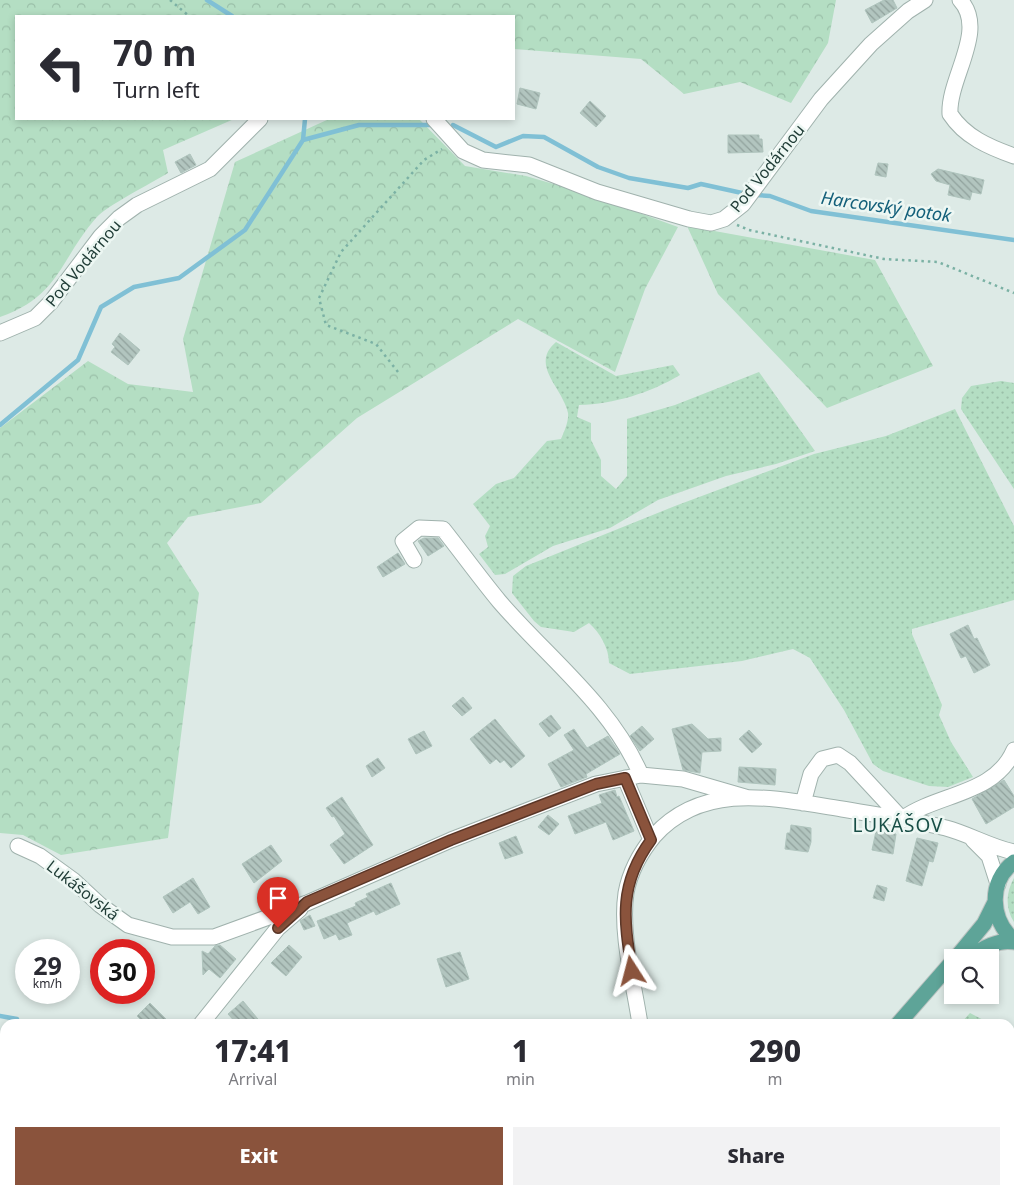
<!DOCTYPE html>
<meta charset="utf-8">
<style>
:root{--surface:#fff;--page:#f2f2f3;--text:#2b2b33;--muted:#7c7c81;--accent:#8a533c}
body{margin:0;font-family:"Noto Sans",sans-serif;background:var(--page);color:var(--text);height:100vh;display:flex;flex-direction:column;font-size:19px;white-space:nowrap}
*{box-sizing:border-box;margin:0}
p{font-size:16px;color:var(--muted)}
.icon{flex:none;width:28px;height:28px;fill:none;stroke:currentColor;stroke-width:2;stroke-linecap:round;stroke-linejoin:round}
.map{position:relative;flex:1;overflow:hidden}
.drawer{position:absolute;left:0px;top:1019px;width:1015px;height:176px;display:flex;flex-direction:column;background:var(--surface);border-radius:15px 15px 0 0;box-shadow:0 2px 8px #0003}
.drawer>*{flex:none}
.guide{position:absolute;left:15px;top:15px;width:500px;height:105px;border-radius:0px;box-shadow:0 2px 8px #0003;background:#fff;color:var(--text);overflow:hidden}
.buttons{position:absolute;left:944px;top:949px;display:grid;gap:10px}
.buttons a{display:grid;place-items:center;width:55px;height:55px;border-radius:0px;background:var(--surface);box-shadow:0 2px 8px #0003;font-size:25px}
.speed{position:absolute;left:15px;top:939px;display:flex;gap:10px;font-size:25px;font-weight:700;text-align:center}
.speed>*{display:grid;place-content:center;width:65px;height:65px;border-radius:50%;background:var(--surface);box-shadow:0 2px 8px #0003;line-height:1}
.speed small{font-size:12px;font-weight:400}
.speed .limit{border:8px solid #d22;background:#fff;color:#111}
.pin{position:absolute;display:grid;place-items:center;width:42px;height:42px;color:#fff;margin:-51px -21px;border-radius:50% 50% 50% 0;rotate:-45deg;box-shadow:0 0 5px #0007}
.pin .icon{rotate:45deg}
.me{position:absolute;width:55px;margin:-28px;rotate:351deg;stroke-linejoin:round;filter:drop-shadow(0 0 4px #0008)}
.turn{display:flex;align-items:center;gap:18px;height:105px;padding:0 15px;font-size:22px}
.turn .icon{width:65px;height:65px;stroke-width:2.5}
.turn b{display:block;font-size:35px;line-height:42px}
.eta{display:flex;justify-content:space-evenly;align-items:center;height:85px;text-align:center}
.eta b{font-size:30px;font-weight:800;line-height:35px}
.primary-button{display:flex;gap:10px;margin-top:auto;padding:10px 15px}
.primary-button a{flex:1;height:58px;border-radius:0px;background:var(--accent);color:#fff;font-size:20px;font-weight:800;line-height:58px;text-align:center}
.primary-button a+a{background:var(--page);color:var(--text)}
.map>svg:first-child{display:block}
.grass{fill:url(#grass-dots)}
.forest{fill:url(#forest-crowns)}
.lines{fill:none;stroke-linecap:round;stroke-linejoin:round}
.stream{stroke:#80c0d5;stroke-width:4.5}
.building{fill:url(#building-back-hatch);stroke:#afc4bd}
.minor-casing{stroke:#a0b2ad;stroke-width:17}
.major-casing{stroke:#bcc4c2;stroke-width:17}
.path{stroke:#7bb1a4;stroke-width:2.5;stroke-dasharray:2.5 4;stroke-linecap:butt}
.minor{stroke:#fff;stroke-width:15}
.major{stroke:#5ea498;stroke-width:15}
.route-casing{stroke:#5a3627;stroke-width:12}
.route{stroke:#8a533c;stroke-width:9}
.labels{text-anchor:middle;stroke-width:5;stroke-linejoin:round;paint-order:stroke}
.street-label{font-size:16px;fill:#1e3b35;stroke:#edf7f3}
.water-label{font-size:18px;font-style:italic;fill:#14607a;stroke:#edf7f3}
.quarter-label{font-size:19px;letter-spacing:1px;fill:#184e46;stroke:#edf7f3}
</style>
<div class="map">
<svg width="1014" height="1194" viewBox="0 0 1014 1194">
<defs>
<pattern id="grass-dots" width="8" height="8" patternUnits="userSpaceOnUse" patternTransform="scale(1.25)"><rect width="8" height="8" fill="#b4dec3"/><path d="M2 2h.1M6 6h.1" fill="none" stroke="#9abfa8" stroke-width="1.8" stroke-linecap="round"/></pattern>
<pattern id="forest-crowns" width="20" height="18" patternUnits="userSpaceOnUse" patternTransform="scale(1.25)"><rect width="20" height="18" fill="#b4dec3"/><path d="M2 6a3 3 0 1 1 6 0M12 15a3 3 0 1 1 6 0" fill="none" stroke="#9abfa8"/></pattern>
<pattern id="building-back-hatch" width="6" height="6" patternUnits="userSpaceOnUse" patternTransform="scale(1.25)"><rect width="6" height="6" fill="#b2c5bf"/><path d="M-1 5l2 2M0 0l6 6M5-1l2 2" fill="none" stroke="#90a19c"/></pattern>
</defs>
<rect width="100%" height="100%" fill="#ddeae6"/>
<path class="grass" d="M556,342L616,376L673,365L680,375C650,393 614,404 579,405L577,417L591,423V440L601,460V476L616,489L627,476V419L675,405L759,372L815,451L776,464L726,476L658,500L610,528L553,546L505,574L495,575L479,554L488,547L485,536L490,526L473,504L496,484L514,478L547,441L561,439C564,432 569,421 568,413C563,388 529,365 556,342Z
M1001,381L1014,383V489L961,409L962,398L971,386Z
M955,409L1014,526V600L912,629V634L942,705L939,715L951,742L973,777L948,787L929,786L883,771L873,764L844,710L810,658L793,649L742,661L630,674L609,663C609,648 600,633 589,623L574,632L541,627L534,621L512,593L513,576L526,566L675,506L814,454L886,436Z
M1014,878V922C1005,908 1006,892 1014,878Z
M970,1013L991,1024H960Z
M1014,1029V1173L1010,1174V1030Z"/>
<path class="forest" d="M0,0H836L828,43L791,103L740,82L684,94L641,59L514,49V16H16V119H234L163,150L168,173C152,183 106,206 96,218C60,259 60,296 0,317Z
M329,119H419L465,166L526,176L581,192L678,227L645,289L615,372L518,319L357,418L261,503L188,517L167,543L199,593L168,838L61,855L23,835L0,833V428L88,361L128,384L193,392L183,339L235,162Z
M687,226L875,260L933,366L827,408L718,294Z
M89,1190H402L405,1194H86Z"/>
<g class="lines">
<path class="stream" d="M207,0L232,16
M453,125L496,147L523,136L544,137L598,167L629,178L688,188L701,184L742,193
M303,140L305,119
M756,195L770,196L811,211L1014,240
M0,425L78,360L101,307L134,287L179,278L245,230L303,140L359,125H434
M0,1016L17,1019"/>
</g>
<path class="building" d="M884,0H893L897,8L872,23L865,10Z
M520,88L540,93L536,109L517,104Z
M590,101L606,116L596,127L580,113Z
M728,135H759V139H762L763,152L728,153Z
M190,154L196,165L181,173L175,162Z
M878,163L888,164L886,177L875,175Z
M938,169L984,180L981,194L972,192L970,200L948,195L950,185L936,181L931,174Z
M120,333L140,350L128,365L111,352L115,347L112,344Z
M424,538H438L444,546L428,556L418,541Z
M398,553L405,564L383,577L377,567Z
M968,625L974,639L977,638L990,665L974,673L966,656L961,658L950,634Z
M463,697L472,708L462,716L452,706Z
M551,715L561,728L549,737L539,724Z
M495,719L525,756L511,768L504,760L500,763L496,759L490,764L470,739Z
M692,724L708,739L721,738V751L702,752L700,773L683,770L672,729Z
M642,726L654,739L640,751L630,736Z
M574,729L587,748L608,736L620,754L586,774L587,777L561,787L548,764L574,750L564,735Z
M749,730L762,744L752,753L739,739Z
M424,731L432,746L416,754L408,739Z
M378,758L385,768L372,777L366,766Z
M739,767L776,769L775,785L738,782Z
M1004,780L1014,796V807L986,824L972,799Z
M615,790L617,797L619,796L634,831L613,840L606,822L575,834L568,816L602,803L599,795Z
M342,797L373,845L344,864L330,845L345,834L334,816L332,817L326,808Z
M548,815L559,824L549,835L538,827Z
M791,825L811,828V842L808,852L785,849L787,833H790Z
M876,831L896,834L893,854L872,850Z
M516,836L523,853L505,859L499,843Z
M917,838L938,843L933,862L929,861L922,886L906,881Z
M271,845L282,861L254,883L242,864Z
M193,878L210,907L198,914L190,902L173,913L163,897Z
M391,883L400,904L376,915L374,911L347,923L352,935L339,940L336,934L324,939L317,921L356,906L355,903L368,897L366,894Z
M877,885L887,888L884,901L873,898Z
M310,915L315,926L304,930L300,921Z
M220,945L236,959L220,978L209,969L203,975L202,951L208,954L215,946Z
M289,945L302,957L286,976L271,963Z
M460,952L469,979L446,987L437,959Z
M243,1001L262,1024H237L228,1014Z
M150,1003L171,1024H145L137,1016Z"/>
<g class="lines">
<defs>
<path id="minor" d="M960,0C988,30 948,78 950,114C965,137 989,147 1014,156
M434,119L463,151L483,160L529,165L597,192L689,219L711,223L724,219L743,204L821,99L871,44L908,11L925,0
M0,333L35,318L51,302L101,236L119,218L137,205L210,169L260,119
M414,560L403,541L419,528L443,529C462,553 480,578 499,601C548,658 611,705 641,775
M625,778L651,840
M803,803L811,774L822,759L838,755L850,763L902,819
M902,819C938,793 995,795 1014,750
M973,840L989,856L998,884
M18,846L40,856L73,880L100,905L128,925L172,937H214L307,903L451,840L596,784L641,775L683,779L745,797
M201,1024L278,928L300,909
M640,1024C634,984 620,933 626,893C630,871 640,853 654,836C704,780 777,799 842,809C877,815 912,820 946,828C969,834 990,847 1014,852
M668,1190L669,1194
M887,1190L892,1194
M77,1194L79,1190"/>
<path id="major" d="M1014,862C988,881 990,920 1014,940
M956,958L984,924L995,902
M970,958C982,948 999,939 1014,942
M898,1024L952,962
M791,1194L793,1190"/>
</defs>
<use href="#minor" class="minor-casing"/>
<use href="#major" class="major-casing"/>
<path class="path" d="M170,0L189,16
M737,225L749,230L884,259L938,262L1014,293
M398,372L376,344L326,325L319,298L341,252L424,160L442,149
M39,1194L47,1190
M431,1194L441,1190"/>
<use href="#minor" class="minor"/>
<use href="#major" class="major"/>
</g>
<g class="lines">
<defs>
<path id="route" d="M278,928L307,902L451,840L596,784L625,778L651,840C618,885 624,920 632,971"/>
</defs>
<use href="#route" class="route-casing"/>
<use href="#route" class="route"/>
</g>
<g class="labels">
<g class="street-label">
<text transform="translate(767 168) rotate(-51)" y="6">Pod Vodárnou</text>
<text transform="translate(83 263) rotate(-50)" y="6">Pod Vodárnou</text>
<text transform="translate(83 890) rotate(38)" y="6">Lukášovská</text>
</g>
<g class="water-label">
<text transform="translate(886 207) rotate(8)" y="6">Harcovský potok</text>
</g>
<g class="quarter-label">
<text x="898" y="832">LUKÁŠOV</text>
</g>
</g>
</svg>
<div class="buttons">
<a><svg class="icon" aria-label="search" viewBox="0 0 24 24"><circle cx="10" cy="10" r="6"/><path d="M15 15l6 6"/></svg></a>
</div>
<div class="speed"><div>29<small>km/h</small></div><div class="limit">30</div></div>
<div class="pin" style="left:278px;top:928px;background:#d93025"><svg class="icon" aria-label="arrive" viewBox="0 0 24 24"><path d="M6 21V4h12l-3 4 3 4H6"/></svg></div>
<svg class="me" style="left:632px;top:971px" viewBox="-20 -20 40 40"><path d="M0-17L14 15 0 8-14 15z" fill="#8a533c" stroke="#fff" stroke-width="4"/></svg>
<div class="guide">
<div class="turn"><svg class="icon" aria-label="left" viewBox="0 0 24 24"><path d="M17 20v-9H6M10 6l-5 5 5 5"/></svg><div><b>70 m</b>Turn left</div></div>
</div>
<section class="drawer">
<div class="eta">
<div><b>17:41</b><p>Arrival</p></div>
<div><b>1</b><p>min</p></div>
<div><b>290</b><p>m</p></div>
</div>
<div class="primary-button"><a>Exit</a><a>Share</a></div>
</section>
</div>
